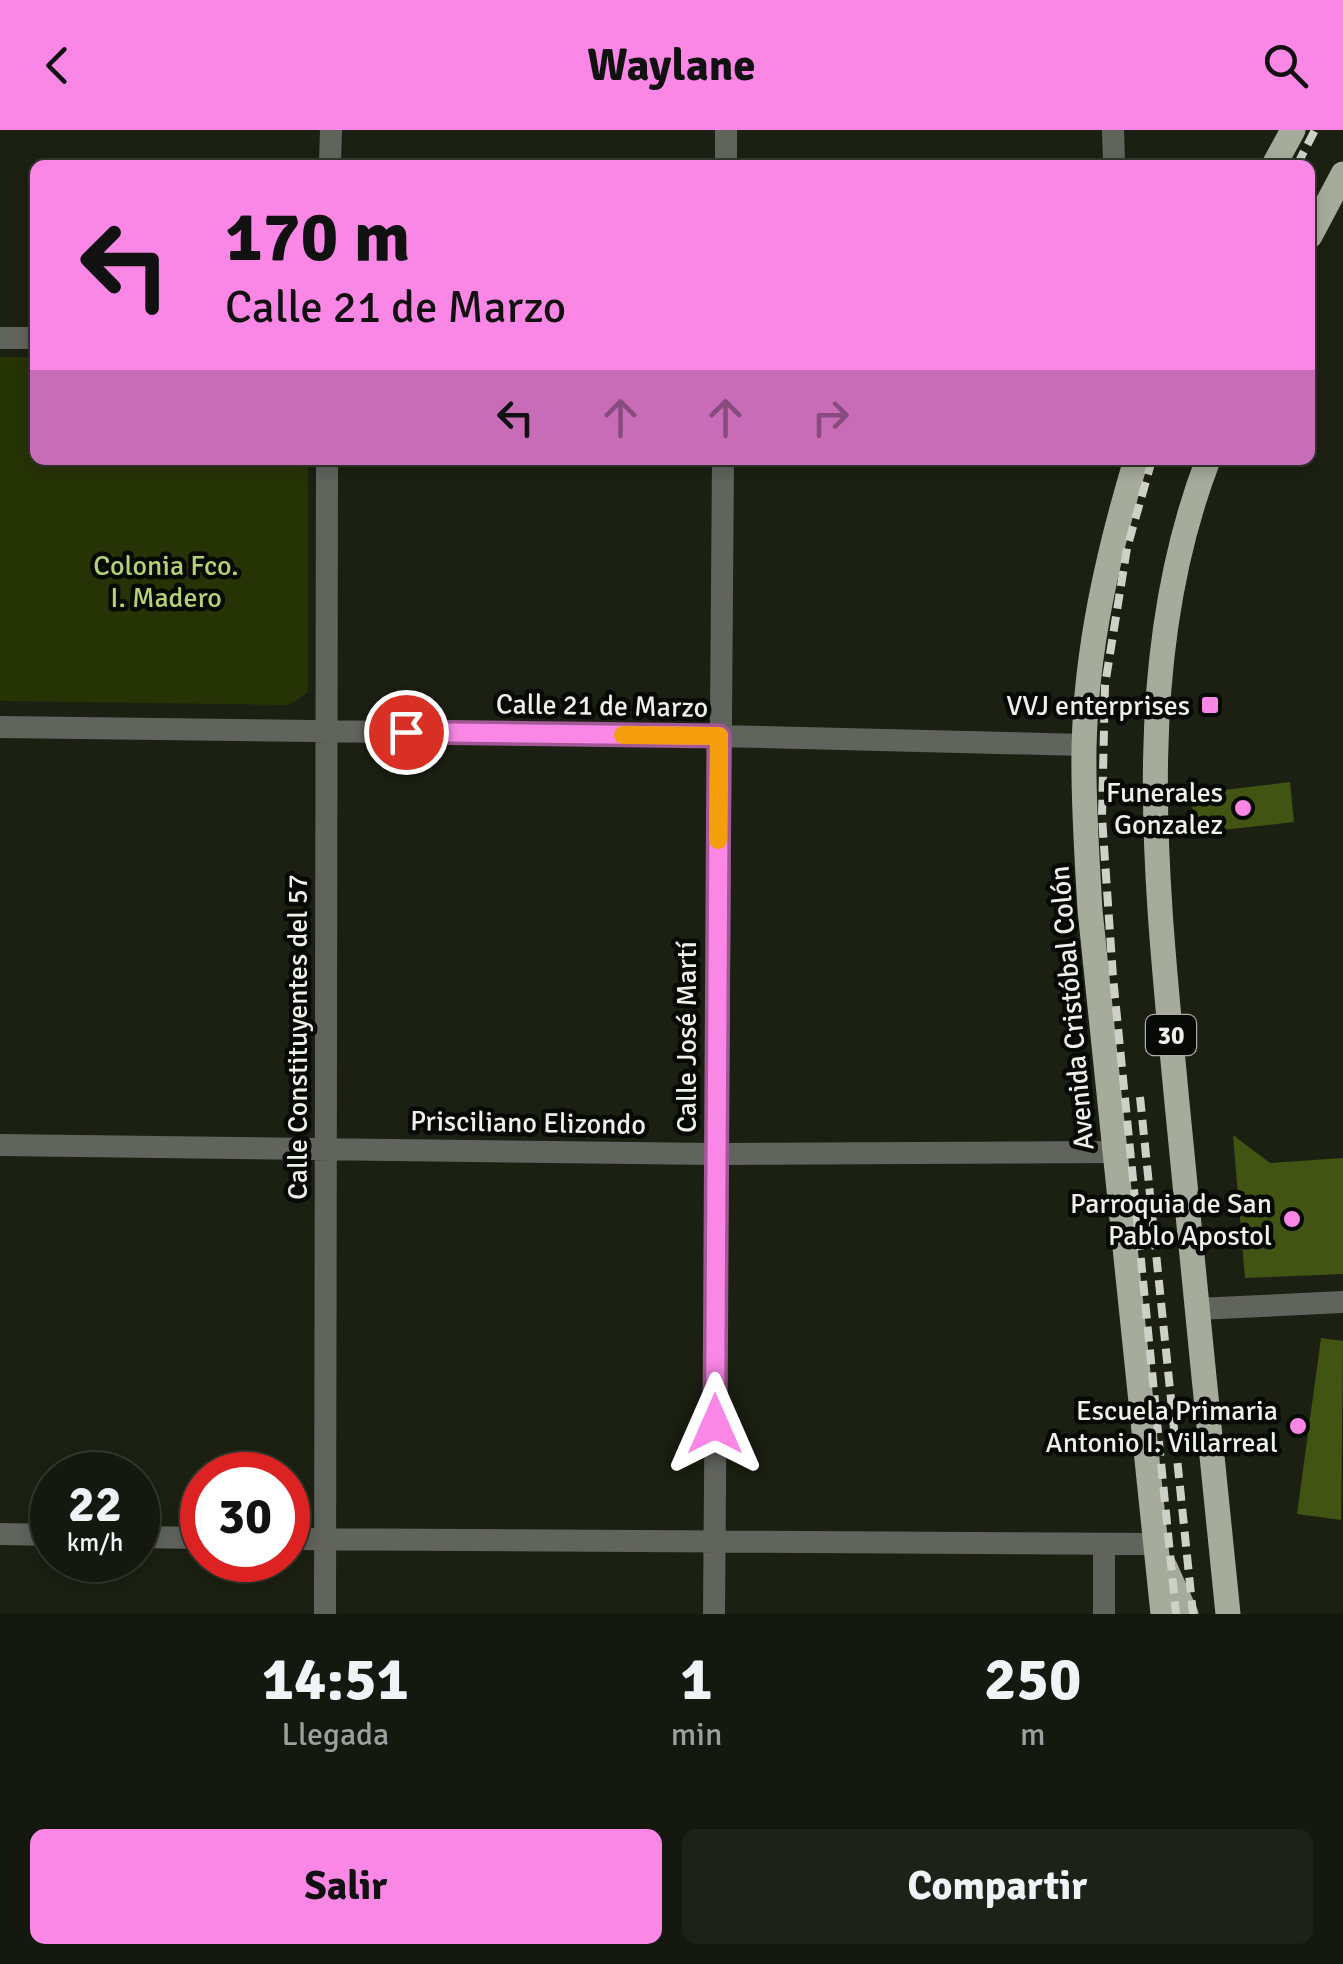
<!DOCTYPE html>
<html lang="es">
<meta charset="utf-8">
<style>
:root{--surface:#14180e;--page:#1d2117;--text:#f1f3f6;--muted:#9da09e;--line:#33372e;--accent:#fa87e6}
body{margin:0;font-family:Signika,sans-serif;background:var(--page);color:var(--text);height:100vh;display:flex;flex-direction:column;font-size:38px;white-space:nowrap}
*{box-sizing:border-box;margin:0}
p{font-size:32px;color:var(--muted)}
.icon{flex:none;width:55px;height:55px;fill:none;stroke:currentColor;stroke-width:2;stroke-linecap:round;stroke-linejoin:round}
.map{position:relative;height:1484px;overflow:hidden}
.sheet{display:flex;flex-direction:column;background:var(--surface);flex:1}
.sheet>*{flex:none}
.hud{position:absolute;left:30px;top:30px;width:1285px;height:305px;border-radius:15px;box-shadow:0 5px 15px #0003,0 0 0 2px var(--line);background:#fa87e6;color:#111;overflow:hidden}
.speed{position:absolute;left:30px;top:1322px;display:flex;gap:20px;font-size:50px;font-weight:700;text-align:center}
.speed>*{display:grid;place-content:center;width:130px;height:130px;border-radius:50%;background:var(--surface);box-shadow:0 5px 15px #0003,0 0 0 2px var(--line);line-height:1}
.speed small{font-size:25px;font-weight:400}
.speed .limit{border:15px solid #d22;background:#fff;color:#111}
.pin{position:absolute;display:grid;place-items:center;width:85px;height:85px;color:#fff;margin:-42px;border:5px solid #fff;border-radius:50%;box-shadow:0 2px 10px #0007}
.me{position:absolute;width:110px;margin:-55px;rotate:0deg;stroke-linejoin:round;filter:drop-shadow(0 0 8px #0008)}
.turn{display:flex;align-items:center;gap:35px;height:210px;padding:0 30px;font-size:45px}
.turn .icon{width:130px;height:130px;stroke-width:2.5}
.turn b{display:block;font-size:70px;line-height:85px}
.lanes{display:flex;align-items:center;height:95px;padding:0 30px;background:#0003;justify-content:center;gap:50px;direction:ltr}
.lanes .off{opacity:.35}
.eta{display:flex;justify-content:space-evenly;align-items:center;height:170px;text-align:center}
.eta b{font-size:60px;font-weight:700;line-height:70px}
.action{display:flex;gap:20px;margin-top:auto;padding:20px 30px}
.action a{flex:1;height:115px;border-radius:15px;background:var(--accent);color:#111;font-size:40px;font-weight:700;line-height:115px;text-align:center}
.action a+a{background:var(--page);color:var(--text)}
header{display:flex;justify-content:space-between;align-items:center;height:130px;padding:0 30px;background:var(--accent);color:#111;font-size:45px;font-weight:700}
.map>svg:first-child{display:block}
.green{fill:#263305}
.building{fill:#425411}
.lines{fill:none;stroke-linecap:round;stroke-linejoin:round}
.street{stroke:#61645d;stroke-width:22}
.primary{stroke:#a6ab9c;stroke-width:25}
.rail{stroke:#ced1c7;stroke-width:8;stroke-dasharray:15 8;stroke-linecap:butt}
.route-casing{stroke:#a25896;stroke-width:25}
.route{stroke:#fa87e6;stroke-width:18}
.slow{stroke:#f59e0b;stroke-width:18}
.poi-dot{fill:#fa87e6;stroke:#070904;stroke-width:4}
.labels{text-anchor:middle;stroke-width:9;stroke-linejoin:round;paint-order:stroke}
.shield{fill:#070904;stroke:#a9aba4;stroke-width:2.5}
.shield-label{font-size:25px;font-weight:bold;fill:#eef1e8}
.park-label{font-size:28px;fill:#b4d276;stroke:#070904}
.street-label{font-size:28px;fill:#eef1e8;stroke:#070904}
.poi-label{font-size:28px;fill:#eef1e8;stroke:#070904;text-anchor:end}
</style>
<header><svg class="icon" aria-label="back" viewBox="0 0 24 24"><path d="M15 5l-7 7 7 7"/></svg>Waylane<svg class="icon" aria-label="search" viewBox="0 0 24 24"><circle cx="10" cy="10" r="6"/><path d="M15 15l6 6"/></svg></header>
<div class="map">
<svg width="1343" height="1484" viewBox="0 0 1343 1484">
<rect width="100%" height="100%" fill="#1b2012"/>
<path class="green" d="M0,227H35V330H308V562L289,575L0,571Z"/>
<path class="building" d="M1290,652L1294,692L1195,703L1191,664Z
M1233,1005L1270,1033L1343,1028V1144L1245,1148Z
M1321,1208L1343,1211L1341,1390L1297,1384Z"/>
<g class="lines">
<path class="street" d="M1113,0L1114,35
M330,35L331,0
M726,35V0
M0,208H35
M0,597L719,606L1084,615
M0,1015L715,1024L1115,1022
M1197,1179L1343,1172
M0,1404L52,1405
M138,1407L202,1408
M288,1409L1155,1414
M325,1484L327,330
M714,1484L723,330
M1104,1484V1416"/>
<path class="primary" d="M1274,35L1293,0
M1310,106L1343,44
M1136,330C1108,423 1086,520 1084,618C1083,672 1087,726 1090,780L1163,1484
M1208,330C1129,535 1157,760 1177,973C1193,1143 1211,1314 1228,1484
M1165,1437L1186,1484"/>
<path class="rail" d="M1297,35L1315,0
M1152,330L1127,418L1105,555L1102,687L1113,847L1176,1484
M1140,967L1193,1484"/>
</g>
<g class="lines">
<defs>
<path id="route" d="M406,602L719,606L715,1294"/>
</defs>
<use href="#route" class="route-casing"/>
<use href="#route" class="route"/>
<path class="slow" d="M623,605L719,606L718,710"/>
</g>
<g class="poi-dot">
<rect x="1200" y="565" width="20" height="20" rx="5"/>
<circle cx="1243" cy="678" r="10"/>
<circle cx="1292" cy="1089" r="10"/>
<circle cx="1298" cy="1296" r="10"/>
</g>
<g class="labels">
<rect class="shield" x="1146" y="885" width="50" height="40" rx="8"/>
<g class="shield-label">
<text x="1171" y="914">30</text>
</g>
<g class="park-label">
<text x="166" y="445">Colonia Fco.<tspan x="166" dy="32">I. Madero</tspan></text>
</g>
<g class="street-label">
<text transform="translate(602 575) rotate(1)" y="10">Calle 21 de Marzo</text>
<text transform="translate(1071 878) rotate(-95)" y="10">Avenida Cristóbal Colón</text>
<text transform="translate(297 907) rotate(-90)" y="10">Calle Constituyentes del 57</text>
<text transform="translate(686 907) rotate(-90)" y="10">Calle José Martí</text>
<text transform="translate(528 992) rotate(1)" y="10">Prisciliano Elizondo</text>
</g>
<g class="poi-label">
<text x="1190" y="585">VVJ enterprises</text>
<text x="1223" y="672">Funerales<tspan x="1223" dy="32">Gonzalez</tspan></text>
<text x="1272" y="1083">Parroquia de San<tspan x="1272" dy="32">Pablo Apostol</tspan></text>
<text x="1278" y="1290">Escuela Primaria<tspan x="1278" dy="32">Antonio I. Villarreal</tspan></text>
</g>
</g>
</svg>
<div class="speed"><div>22<small>km/h</small></div><div class="limit">30</div></div>
<div class="pin" style="left:406px;top:602px;background:#d93025"><svg class="icon" aria-label="arrive" viewBox="0 0 24 24"><path d="M6 21V4h12l-3 4 3 4H6"/></svg></div>
<svg class="me" style="left:715px;top:1294px" viewBox="-20 -20 40 40"><path d="M0-17L14 15 0 8-14 15z" fill="#fa87e6" stroke="#fff" stroke-width="4"/></svg>
<div class="hud">
<div class="turn"><svg class="icon" aria-label="left" viewBox="0 0 24 24"><path d="M17 20v-9H6M10 6l-5 5 5 5"/></svg><div><b>170 m</b>Calle 21 de Marzo</div></div>
<div class="lanes"><svg class="icon" aria-label="left" viewBox="0 0 24 24"><path d="M17 20v-9H6M10 6l-5 5 5 5"/></svg><svg class="icon off" aria-label="ahead" viewBox="0 0 24 24"><path d="M12 20V5M6 11l6-6 6 6"/></svg><svg class="icon off" aria-label="ahead" viewBox="0 0 24 24"><path d="M12 20V5M6 11l6-6 6 6"/></svg><svg class="icon off" aria-label="right" viewBox="0 0 24 24"><path d="M7 20v-9h11M14 6l5 5-5 5"/></svg></div>
</div>
</div>
<section class="sheet">
<div class="eta">
<div><b>14:51</b><p>Llegada</p></div>
<div><b>1</b><p>min</p></div>
<div><b>250</b><p>m</p></div>
</div>
<div class="action"><a>Salir</a><a>Compartir</a></div>
</section>
